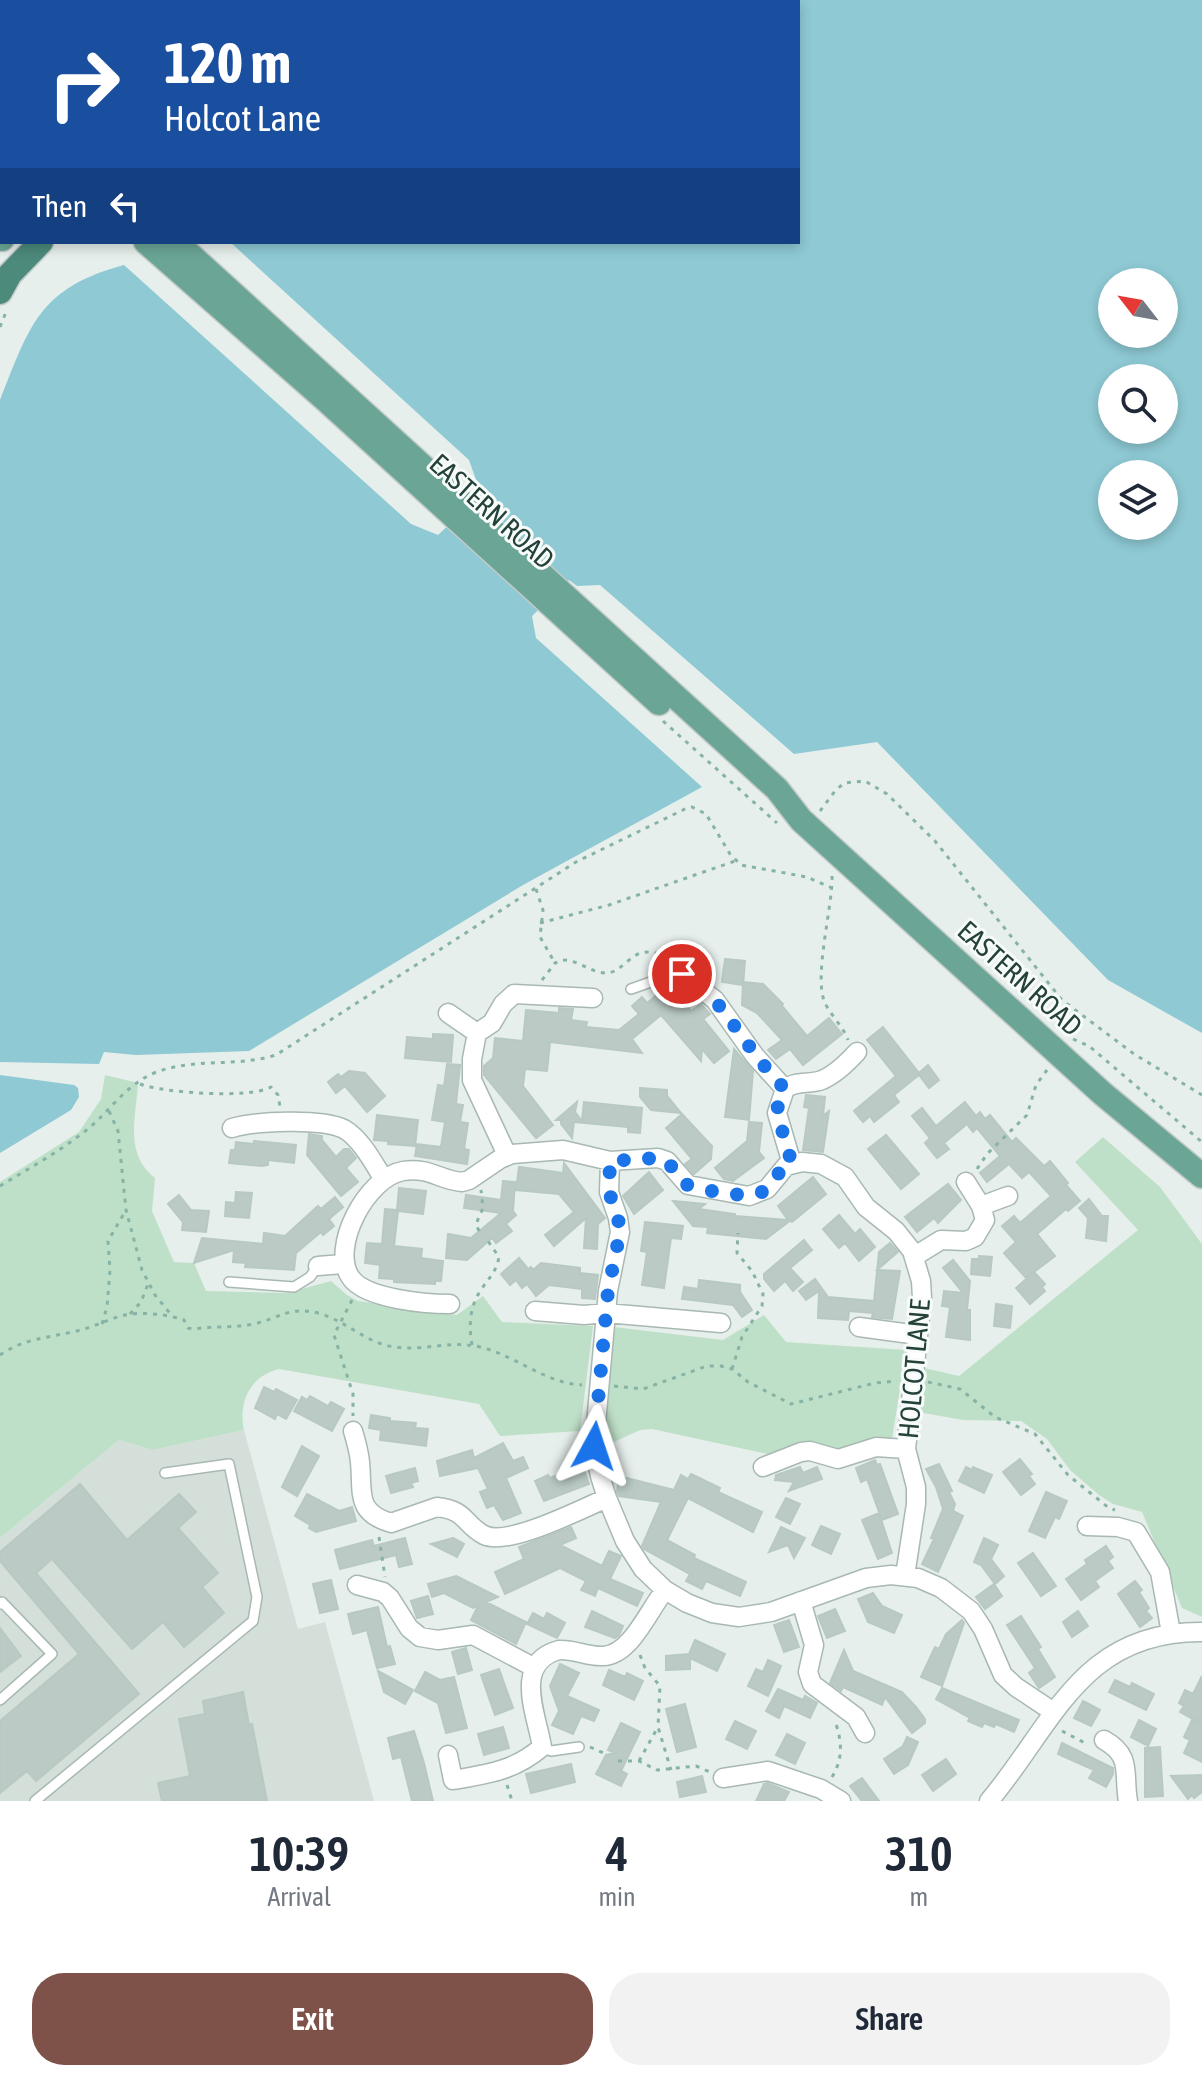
<!DOCTYPE html>
<style>
:root{--surface:#fff;--page:#f2f2f3;--text:#1f2937;--muted:#747a83;--accent:#7f5249}
body{margin:0;font-family:"Asap Condensed",sans-serif;background:var(--page);color:var(--text);height:100vh;display:flex;flex-direction:column;font-size:30px;white-space:nowrap}
*{box-sizing:border-box;margin:0}
p{font-size:26px;color:var(--muted)}
.icon{flex:none;width:44px;height:44px;fill:none;stroke:currentColor;stroke-width:2;stroke-linecap:round;stroke-linejoin:round}
.map{position:relative;height:1801px;overflow:hidden}
.side{display:flex;flex-direction:column;background:var(--surface);flex:1}
.side>*{flex:none}
.banner{position:absolute;left:0px;top:0px;width:800px;height:244px;box-shadow:0 4px 12px #0003;background:#1a4fa0;color:#fff;overflow:hidden}
.needle{width:52px;rotate:301deg}
.fabs{position:absolute;left:1098px;top:268px;display:grid;gap:16px}
.fabs a{display:grid;place-items:center;width:80px;height:80px;border-radius:50%;background:var(--surface);box-shadow:0 4px 12px #0003;font-size:40px}
.pin{position:absolute;display:grid;place-items:center;width:68px;height:68px;color:#fff;margin:-34px;border:4px solid #fff;border-radius:50%;box-shadow:0 2px 8px #0007}
.me{position:absolute;width:88px;margin:-44px;rotate:5deg;stroke-linejoin:round;filter:drop-shadow(0 0 6px #0008)}
.turn{display:flex;align-items:center;gap:28px;height:168px;padding:0 32px;font-size:36px}
.turn .icon{width:104px;height:104px;stroke-width:2.5}
.turn b{display:block;font-size:56px;line-height:68px}
.then{display:flex;align-items:center;height:76px;padding:0 32px;background:#0003;gap:16px;font-size:30px}
.eta{display:flex;justify-content:space-evenly;align-items:center;height:136px;text-align:center}
.eta b{font-size:48px;font-weight:600;line-height:56px}
.button{display:flex;gap:16px;margin-top:auto;padding:16px 32px}
.button a{flex:1;height:92px;border-radius:32px;background:var(--accent);color:#fff;font-size:32px;font-weight:600;line-height:92px;text-align:center}
.button a+a{background:var(--page);color:var(--text)}
.map>svg:first-child{display:block}
.built{fill:#d4dfda}
.green{fill:#bfe0c8}
.water{fill:#8ec9d4;fill-rule:evenodd}
.building{fill:#bbcac4;stroke:#b8c9c2;stroke-width:2}
.lines{fill:none;stroke-linecap:round;stroke-linejoin:round}
.service-casing{stroke:#a8b8b2;stroke-width:12}
.minor-casing{stroke:#a8b8b2;stroke-width:21}
.primary-casing{stroke:#c2cac8;stroke-width:27}
.trunk-casing{stroke:#c2cac8;stroke-width:27}
.path{stroke:#86b3a5;stroke-width:3;stroke-dasharray:4 6;stroke-linecap:butt}
.service{stroke:#fff;stroke-width:9}
.minor{stroke:#fff;stroke-width:18}
.primary{stroke:#6aa596;stroke-width:24}
.trunk{stroke:#4c8a7c;stroke-width:24}
.route{stroke:#1a73e8;stroke-width:14;stroke-dasharray:0 25.2}
.labels{text-anchor:middle;stroke-width:6;stroke-linejoin:round;paint-order:stroke}
.street-label{font-size:28px;fill:#24423a;stroke:#f7fbf9}
</style>
<div class="map">
<svg width="1202" height="1801" viewBox="0 0 1202 1801">
<rect width="100%" height="100%" fill="#e6efeb"/>
<path class="built" d="M244,1430L298,1629L325,1622L374,1801H0V1538L119,1440L153,1450Z"/>
<path class="green" d="M105,1075L138,1083C136,1118 124,1154 155,1178L152,1211L174,1262L194,1263L206,1291L287,1293L331,1281L347,1295L358,1301L457,1315L483,1296L502,1322L593,1326L580,1431L500,1436L479,1404L279,1369C250,1376 238,1402 244,1430L153,1450L119,1440L0,1538V1182L79,1132L101,1099Z
M1103,1137L1160,1187L1202,1244V1617L1182,1608L1142,1512L1113,1504L1099,1495L1070,1470L1047,1439L1021,1421L963,1420L918,1412L924,1368L959,1376L1138,1230L1075,1162Z
M764,1315L786,1342L906,1350L892,1439L835,1455L813,1444L768,1454L652,1429L640,1430L603,1447L614,1327L723,1340Z"/>
<path class="water" d="M249,0H1202V1033L1108,980L877,742L794,754L600,585L577,586L569,580L532,616L536,638L702,787L523,885L249,1051L136,1055L104,1052L99,1064L0,1062V400C30,325 39,288 124,265L411,524L438,535L481,494L469,460L230,242H798V2ZM1112,282H1164V334H1112ZM1112,378H1164V430H1112ZM1112,474H1164V526H1112Z
M0,1075L74,1085L78,1088L79,1097L71,1110L0,1153Z"/>
<path class="building" d="M725,959L745,961L743,985L722,982Z
M743,982L763,984L783,1004L782,1006L807,1036L829,1018L842,1034L803,1065L790,1049L776,1059L768,1050L782,1040L757,1013L742,1005Z
M671,987L691,1011L701,1004L710,1014L703,1019L729,1051L714,1063L702,1049L701,1061L661,1015L632,1039L642,1053L550,1042L547,1071L525,1069L523,1086L553,1125L536,1138L484,1075V1066L493,1058L495,1038L523,1041L526,1010L559,1013V1008L573,1009L571,1020L587,1022L586,1027L619,1030L639,1014L632,1006L642,997L647,1003L665,988L667,991Z
M883,1027L919,1073L928,1065L939,1080L929,1088L919,1075L894,1095L899,1102L874,1122L870,1116L863,1122L854,1111L896,1076L867,1040Z
M433,1034L453,1035L451,1062L405,1058L407,1037L433,1039Z
M734,1049L753,1071L749,1120L725,1117Z
M447,1064L460,1065L456,1104L463,1105L460,1122L468,1123L464,1149L469,1150L467,1164L415,1156L417,1144L441,1147L445,1122L432,1120L438,1085L444,1086Z
M349,1071L365,1073L385,1096L367,1112L345,1086L336,1093L328,1082L338,1074L341,1077Z
M640,1088L667,1090V1096L681,1113L651,1110L640,1097Z
M806,1095L825,1097L823,1116L829,1111L823,1152L803,1150L809,1108L804,1107Z
M577,1102L575,1112L582,1121L584,1102L642,1108L640,1133L628,1132V1127L574,1122L572,1138L561,1124V1120H556Z
M965,1102L976,1116L980,1112L985,1119L990,1115L1012,1142L1016,1138L1044,1166L1050,1161L1068,1183L1066,1185L1080,1201L1068,1211L1066,1209L1037,1234L1055,1256L1026,1278L1004,1253L1016,1242L1002,1226L1014,1216L1020,1223L1051,1196L1029,1172L1022,1178L1009,1164L987,1182L980,1173L1000,1156L977,1128L973,1132L967,1124L944,1143L949,1149L937,1158L925,1143L930,1138L912,1116L922,1108L936,1126Z
M682,1114L712,1146L711,1159L694,1174L685,1164L692,1159L666,1128Z
M377,1115L418,1120L415,1146L388,1144V1141L374,1140Z
M749,1122L762,1123L759,1152L764,1158L733,1181L724,1179L715,1168L747,1141Z
M309,1134L322,1136V1140L336,1157L344,1149H349L356,1158L346,1168L358,1182L341,1196L307,1155Z
M886,1135L919,1174L901,1189L868,1149Z
M254,1141L296,1145L294,1163L268,1160V1165L262,1166L229,1163L231,1150H235L236,1142L254,1144Z
M564,1163L605,1218L598,1224L597,1249L584,1248L586,1218L554,1246L545,1235L574,1212L559,1194L516,1190L519,1167L563,1173Z
M649,1172L663,1190L634,1214L623,1196Z
M813,1177L826,1194L792,1222L791,1220L766,1239L707,1233L708,1227L693,1226L673,1201L705,1204L699,1209L735,1214V1216L788,1220L778,1206Z
M503,1181L515,1182L513,1211L516,1215L506,1224L512,1231L496,1243L492,1238L467,1260L446,1258L448,1234L471,1238L501,1213L464,1208L466,1195L501,1200Z
M948,1184L961,1200L938,1223L934,1218L917,1232L905,1217Z
M399,1188L426,1191L423,1214L398,1211L394,1246L422,1249L421,1258L443,1261L441,1281H435V1284L394,1282V1279L379,1278L380,1265L365,1263L367,1243L382,1244L385,1209L397,1210Z
M236,1192L252,1193L249,1218L225,1216L226,1202L235,1203Z
M179,1195L191,1210L209,1211L206,1232L182,1230L183,1222L168,1204Z
M335,1197L343,1207L329,1219L334,1226L323,1235L321,1232L296,1253L294,1270L245,1267L246,1263L233,1262L234,1250L194,1263L202,1238L263,1244L264,1233L285,1236L318,1206L321,1209Z
M1089,1199L1102,1216H1108L1106,1241L1086,1238L1088,1218L1079,1208Z
M839,1215L855,1234L860,1229L875,1247L859,1261L845,1243L839,1248L823,1229Z
M645,1222L683,1226L681,1239L671,1238L664,1288L642,1285L647,1252L641,1251Z
M804,1240L812,1250L790,1268L803,1282L793,1291L785,1281L774,1291L764,1279V1274Z
M890,1243L898,1252L877,1270L900,1271L892,1319L872,1317L873,1313L849,1311L848,1320L818,1318L819,1291L806,1300L799,1291L815,1279L828,1297L874,1301L879,1252Z
M979,1256L992,1257L990,1276L971,1274L972,1259H979Z
M519,1258L528,1269L531,1267L533,1270L541,1263L580,1268V1273L598,1275L595,1299L582,1298V1289L549,1285L536,1296L527,1284L522,1288L516,1280L510,1285L501,1274Z
M953,1260L970,1281L967,1310H970V1340L946,1337L950,1307L942,1306L944,1291L963,1293L943,1268Z
M1034,1272L1045,1284L1042,1287L1045,1291L1030,1304L1016,1288Z
M699,1280L740,1285V1292L752,1310L742,1317L733,1305L682,1299L684,1287L698,1289Z
M996,1304L1012,1306L1010,1328L994,1326Z
M264,1387L274,1392L276,1389L297,1400L286,1419L277,1414L275,1419L255,1408Z
M310,1396L328,1406L331,1402L344,1409L332,1431L294,1411L302,1397L307,1400Z
M371,1415L390,1418V1421L416,1423L415,1428L428,1429L426,1446L380,1440L381,1430L369,1428Z
M503,1443L513,1461L523,1457L528,1468L506,1478L521,1513L503,1520L494,1505L487,1508L480,1492L488,1489L478,1468L440,1476L437,1461L472,1450L474,1458Z
M302,1446L319,1456L297,1496L282,1487Z
M1020,1459L1032,1474L1029,1476L1035,1484L1021,1495L1003,1472Z
M875,1460L877,1465L880,1464L898,1514L882,1520L867,1479L861,1482L856,1468Z
M939,1464L952,1491L949,1492L955,1504L953,1511L963,1516L938,1572L922,1564L934,1539L931,1538L943,1509L936,1487L926,1469Z
M582,1465L589,1484L544,1501L535,1481L548,1475L550,1478Z
M800,1467L803,1473L817,1467L822,1479L789,1491L794,1482L775,1480L776,1475Z
M966,1467L972,1470L973,1467L992,1475L984,1493L959,1481Z
M415,1468L418,1481L411,1483L413,1487L391,1493L386,1476Z
M691,1474L720,1488L718,1492L762,1512L753,1532L688,1498L667,1540L695,1555L694,1558L746,1582L740,1596L706,1581L702,1589L686,1581L690,1574L644,1549L642,1546L661,1502L619,1496L617,1491L619,1476L674,1490L681,1475L688,1479Z
M80,1484L127,1540L179,1494L196,1512L178,1528L218,1573L202,1587L224,1613L184,1647L163,1622L132,1649L52,1559L36,1573L139,1694L36,1781L27,1771L0,1793V1721L79,1654L0,1561V1552Z
M1046,1492L1067,1501L1059,1519L1055,1517L1045,1538L1029,1531Z
M307,1494L339,1511L352,1507L356,1521L316,1532L309,1528L310,1525L295,1516Z
M786,1498L800,1504L790,1524L776,1517Z
M879,1513L892,1553L878,1559L862,1520Z
M821,1526L840,1534L831,1554L812,1545Z
M571,1527L576,1538L560,1545L602,1566L609,1551L621,1556L610,1579L643,1593L637,1606L598,1588L595,1596L581,1590L586,1581L560,1568L505,1594L495,1572L524,1559L519,1547Z
M781,1527L805,1538L794,1558L788,1545L769,1552Z
M405,1538L412,1564L399,1567L396,1555L340,1569L335,1550L372,1540L374,1546Z
M453,1538L464,1544L457,1557L431,1544Z
M984,1538L998,1545L991,1559L1004,1576L995,1584L981,1565L974,1562Z
M1106,1546L1113,1557L1108,1561L1113,1568L1095,1581L1099,1587L1081,1600L1066,1579L1087,1564L1085,1560Z
M1033,1553L1056,1586L1041,1596L1018,1563Z
M456,1576L498,1597L486,1602L526,1622L516,1644L471,1620L478,1606L473,1608L444,1593L432,1597L428,1584Z
M331,1580L338,1609L320,1613L313,1584Z
M1135,1581L1142,1590L1139,1592L1149,1608L1146,1611L1152,1618L1140,1627L1118,1594Z
M994,1584L1002,1596L985,1609L976,1597Z
M873,1593L882,1606L902,1615L894,1633L868,1622L858,1599Z
M428,1596L433,1614L417,1618L411,1601Z
M378,1607L387,1647L390,1646L395,1664L377,1668L367,1630L353,1634L348,1614Z
M835,1609L845,1631L827,1638L818,1616Z
M592,1611L623,1626L619,1635L615,1638L585,1627Z
M1078,1611L1088,1626L1072,1637L1063,1622Z
M533,1613L544,1619L547,1613L565,1623L557,1638L527,1624Z
M1021,1616L1041,1647L1038,1649L1055,1677L1039,1688L1029,1673L1035,1668L1007,1625Z
M789,1620L799,1647L784,1652L774,1625Z
M962,1620L964,1623L942,1686L921,1677L935,1647L939,1649L946,1634Z
M0,1628L21,1656L0,1672Z
M695,1640L725,1654L717,1671L690,1658V1669L666,1670V1656L689,1654Z
M466,1648L472,1670L458,1674L452,1652Z
M844,1650L853,1671L902,1692L916,1707L925,1719V1723L912,1733L885,1697L882,1705L843,1687L841,1691L830,1683Z
M768,1660L781,1666L768,1696L748,1686L756,1669L763,1672Z
M560,1664L579,1673L567,1696L599,1710L594,1721L581,1716L573,1734L552,1725L559,1711L550,1686Z
M499,1669L513,1708L495,1715L481,1675Z
M609,1670L625,1677L627,1673L643,1681L634,1700L603,1685Z
M378,1671L413,1690L405,1704L384,1692Z
M425,1672L440,1680L454,1677L467,1728L446,1733L438,1703L415,1691Z
M1202,1676V1715L1198,1722L1180,1712L1184,1706L1179,1703L1185,1690L1193,1694Z
M1115,1680L1130,1687L1132,1683L1154,1694L1146,1710L1109,1692Z
M942,1688L1019,1720L1014,1732L996,1724L994,1727L984,1723L982,1727L968,1721L970,1718L936,1699Z
M778,1689L803,1700L805,1696L817,1703L810,1718L784,1706L779,1718L766,1711Z
M243,1692L249,1725L252,1724L267,1801H162L158,1783L190,1776L179,1719L205,1714L203,1701Z
M1083,1701L1100,1710L1091,1726L1074,1718Z
M685,1704L696,1747L677,1752L666,1709Z
M1202,1716V1762L1184,1753L1190,1740L1184,1737L1192,1720L1198,1724Z
M1139,1720L1156,1729L1148,1746L1131,1737Z
M735,1721L756,1731L747,1749L726,1739Z
M621,1723L640,1732L621,1771L627,1774L621,1786L596,1774L606,1755L615,1753L608,1750Z
M503,1727L509,1748L484,1755L478,1734Z
M414,1731L424,1763L433,1801H412L401,1757L393,1759L388,1738Z
M787,1734L805,1743L795,1764L776,1755Z
M907,1737L918,1742L908,1765L894,1774L884,1759L903,1746Z
M1062,1743L1113,1768V1774L1106,1787L1089,1778L1094,1770L1058,1754Z
M1160,1747L1163,1796L1145,1797V1748Z
M946,1759L956,1774L933,1791L922,1775Z
M571,1764L575,1782L531,1793L526,1774Z
M1202,1775V1792L1194,1798L1192,1795L1188,1799L1171,1776Z
M702,1776L706,1792L680,1797L677,1782Z
M862,1778L879,1801H862L850,1786Z
M767,1783L789,1792L784,1801H756L764,1784Z"/>
<g class="lines">
<defs>
<path id="service" d="M631,989L676,973
M229,1282L294,1287L310,1277L318,1266
M0,1604L2,1602L52,1654L0,1700
M542,1747L551,1751L579,1747
M35,1801L253,1621L257,1597L229,1464L165,1473"/>
<path id="minor" d="M676,973L682,974L715,1000L755,1056L785,1089
M448,1013L477,1033
M232,1128C256,1121 321,1118 344,1129C361,1139 373,1162 383,1178
M507,1155L472,1080V1059L477,1033L492,1023L503,1004L514,994L593,998
M610,1161L609,1192L618,1218L620,1232L608,1291L594,1446L600,1476L607,1498L625,1541L643,1569L665,1590L687,1603L712,1613L739,1617L771,1612L866,1578L891,1575L918,1578L941,1588L971,1611L983,1629L1003,1675L1016,1687L1052,1711
M792,1164L777,1113L785,1089C796,1080 809,1085 822,1080C836,1074 847,1063 857,1052
M966,1182L981,1206
M915,1256L941,1240L966,1241L975,1237L985,1220L981,1206L1008,1196
M318,1266L343,1264
M450,1304C426,1304 366,1299 351,1278C329,1248 367,1177 403,1171C430,1167 439,1180 462,1182L469,1180L500,1159L512,1154L563,1150L610,1161L658,1158L667,1161L688,1185L749,1196L767,1189L786,1166L802,1162L821,1164L845,1177L866,1207L896,1231L912,1251L921,1281L922,1298L906,1449L916,1487V1504L905,1576
M535,1311L584,1315L606,1313L721,1323
M859,1327L918,1335
M353,1431C356,1441 359,1452 360,1462C363,1493 355,1512 391,1523L437,1507C467,1510 464,1525 484,1535C508,1547 581,1509 607,1498
M763,1467L801,1452L810,1451L838,1459L876,1447L906,1449
M1087,1526L1118,1527L1136,1532L1160,1572L1171,1633
M357,1585L383,1592L390,1598L409,1628L420,1637L438,1640L473,1635L535,1668
M801,1601L814,1645L808,1672L812,1684L856,1717L865,1733
M1104,1740C1133,1756 1123,1774 1128,1801
M448,1755L453,1780C488,1774 514,1771 542,1747C537,1715 512,1663 559,1650C574,1649 588,1657 603,1656C631,1655 648,1611 665,1590
M723,1778L768,1771L821,1789L841,1801
M989,1801C1054,1724 1081,1631 1202,1632"/>
<path id="primary" d="M0,239H2
M146,242L326,400L659,703
M176,242L777,789L801,820L1103,1094L1202,1176"/>
<path id="trunk" d="M140,0V2
M27,2L28,0
M0,83L2,77
M0,292L10,274L41,242"/>
</defs>
<use href="#service" class="service-casing"/>
<use href="#minor" class="minor-casing"/>
<use href="#primary" class="primary-casing"/>
<use href="#trunk" class="trunk-casing"/>
<path class="path" d="M217,2V0
M0,327L6,312
M663,721L777,823
M820,811L835,791L844,783L865,781L887,794L935,841L1062,1000L1134,1054L1202,1095
M832,876C833,906 813,977 825,1003C831,1016 843,1026 848,1040
M536,889L543,910L540,937L555,963
M540,923L609,905L735,861
M542,980L555,963L563,960C578,960 590,972 605,973C627,974 632,938 667,958
M1073,1039L1089,1046L1202,1142
M140,1084C164,1093 250,1099 271,1087L278,1095L280,1107
M109,1111L118,1131L126,1210L142,1270L155,1295L173,1317
M977,1169L987,1154L1027,1115L1036,1085L1047,1070
M0,1186C28,1169 57,1153 84,1132C108,1114 125,1085 154,1073C195,1057 233,1068 276,1055L576,862L685,809L692,807L706,814L730,854L741,865L807,877L832,888
M479,1231L476,1224L483,1208L481,1190
M352,1300L334,1335L353,1394V1416
M130,1314L141,1302L148,1284
M102,1324L107,1307L110,1270L108,1241L126,1210
M472,1345C469,1326 469,1307 481,1290C489,1277 496,1273 499,1257L488,1241
M0,1355C23,1339 46,1338 72,1332C89,1329 104,1321 121,1316C139,1311 166,1314 184,1320L188,1328L193,1329C213,1326 234,1328 254,1324C280,1318 289,1306 318,1313C345,1320 367,1344 395,1347C424,1351 453,1340 480,1347C517,1356 544,1383 582,1385
M732,1369L742,1337L762,1306L763,1294L752,1271L737,1253L738,1233
M928,1382L960,1389L995,1417L1035,1434L1068,1475L1109,1508L1115,1510
M614,1386L643,1389L707,1366H721L732,1369L748,1382L791,1404L875,1383L897,1381
M379,1537L385,1577
M640,1655L645,1668L660,1686L658,1727L671,1770
M1062,1731L1087,1744
M590,1747L606,1754
M618,1761H639L657,1770L696,1766L710,1772
M639,1761L658,1727
M832,1777C843,1759 842,1743 836,1724
M507,1785L512,1801"/>
<use href="#service" class="service"/>
<use href="#minor" class="minor"/>
<use href="#primary" class="primary"/>
<use href="#trunk" class="trunk"/>
</g>
<g class="lines">
<path class="route" d="M594,1446L608,1291L620,1232L618,1218L609,1192L610,1161L658,1158L667,1161L685,1184C701,1190 752,1201 765,1190C776,1181 777,1169 792,1164L777,1113L778,1105L785,1089C759,1063 740,1032 717,1003C709,992 693,983 682,974"/>
</g>
<g class="labels">
<g class="street-label">
<text transform="translate(492 511) rotate(42)" y="10">EASTERN ROAD</text>
<text transform="translate(1020 978) rotate(42)" y="10">EASTERN ROAD</text>
<text transform="translate(914 1369) rotate(-85)" y="10">HOLCOT LANE</text>
</g>
</g>
</svg>
<div class="fabs">
<a><svg class="needle" viewBox="-14 -14 28 28"><path d="M0-13l5 13h-10z" fill="#e53935"/><path d="M0 13l5-13h-10z" fill="#747a83"/></svg></a>
<a><svg class="icon" aria-label="search" viewBox="0 0 24 24"><circle cx="10" cy="10" r="6"/><path d="M15 15l6 6"/></svg></a>
<a><svg class="icon" aria-label="layers" viewBox="0 0 24 24"><path d="M12 4l9 5-9 5-9-5zM3 14l9 5 9-5"/></svg></a>
</div>
<div class="pin" style="left:682px;top:974px;background:#d93025"><svg class="icon" aria-label="arrive" viewBox="0 0 24 24"><path d="M6 21V4h12l-3 4 3 4H6"/></svg></div>
<svg class="me" style="left:594px;top:1446px" viewBox="-20 -20 40 40"><path d="M0-17L14 15 0 8-14 15z" fill="#1a73e8" stroke="#fff" stroke-width="4"/></svg>
<div class="banner">
<div class="turn"><svg class="icon" aria-label="right" viewBox="0 0 24 24"><path d="M7 20v-9h11M14 6l5 5-5 5"/></svg><div><b>120 m</b>Holcot Lane</div></div>
<div class="then">Then<svg class="icon" aria-label="left" viewBox="0 0 24 24"><path d="M17 20v-9H6M10 6l-5 5 5 5"/></svg></div>
</div>
</div>
<section class="side">
<div class="eta">
<div><b>10:39</b><p>Arrival</p></div>
<div><b>4</b><p>min</p></div>
<div><b>310</b><p>m</p></div>
</div>
<div class="button"><a>Exit</a><a>Share</a></div>
</section>
